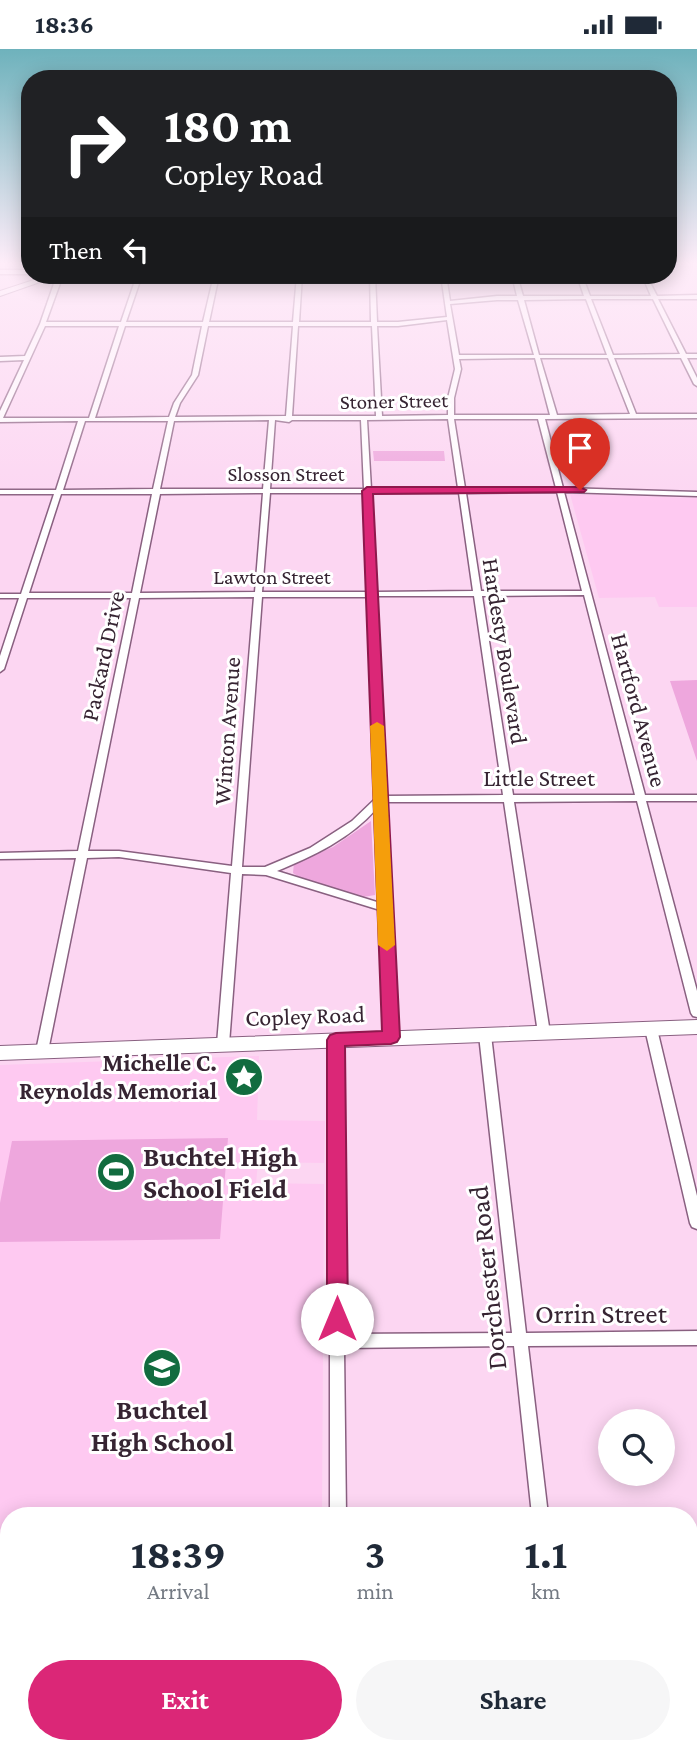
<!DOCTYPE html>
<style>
:root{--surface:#fff;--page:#f6f6f7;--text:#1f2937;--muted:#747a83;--accent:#db2777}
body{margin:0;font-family:"Crimson Pro",serif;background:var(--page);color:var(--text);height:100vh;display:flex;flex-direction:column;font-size:26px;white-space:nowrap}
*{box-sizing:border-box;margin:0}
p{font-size:23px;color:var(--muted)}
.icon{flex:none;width:38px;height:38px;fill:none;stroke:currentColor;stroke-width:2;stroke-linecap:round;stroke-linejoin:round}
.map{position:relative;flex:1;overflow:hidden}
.panel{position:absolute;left:0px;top:1458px;width:698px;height:247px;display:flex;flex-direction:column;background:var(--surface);border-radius:28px 28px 0 0;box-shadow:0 4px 18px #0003}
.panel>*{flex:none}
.banner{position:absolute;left:21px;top:21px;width:656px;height:214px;border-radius:28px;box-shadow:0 4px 18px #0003;background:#202124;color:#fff;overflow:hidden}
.buttons{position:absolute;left:598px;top:1360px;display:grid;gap:14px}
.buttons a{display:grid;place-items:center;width:77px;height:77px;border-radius:50%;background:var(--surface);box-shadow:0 4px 18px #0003;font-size:35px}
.pin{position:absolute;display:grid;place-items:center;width:60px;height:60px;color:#fff;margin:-72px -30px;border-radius:50% 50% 50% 0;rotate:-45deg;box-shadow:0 0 7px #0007}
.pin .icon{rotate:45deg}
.me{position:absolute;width:77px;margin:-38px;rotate:0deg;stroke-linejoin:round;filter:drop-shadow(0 0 5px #0008)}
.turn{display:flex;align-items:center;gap:24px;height:147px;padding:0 28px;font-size:32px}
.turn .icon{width:91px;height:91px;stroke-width:2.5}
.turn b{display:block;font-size:49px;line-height:60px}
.then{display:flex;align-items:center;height:66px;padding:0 28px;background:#0003;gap:14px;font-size:26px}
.eta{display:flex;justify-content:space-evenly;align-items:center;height:119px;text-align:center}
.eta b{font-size:42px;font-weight:700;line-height:49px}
.cta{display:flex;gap:14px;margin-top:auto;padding:14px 28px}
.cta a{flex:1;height:80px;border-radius:42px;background:var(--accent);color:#fff;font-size:28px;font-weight:700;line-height:80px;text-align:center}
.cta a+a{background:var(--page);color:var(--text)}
.status{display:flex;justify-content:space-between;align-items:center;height:49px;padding:0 35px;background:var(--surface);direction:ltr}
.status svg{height:19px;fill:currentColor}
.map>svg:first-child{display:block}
.built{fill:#fec9f1}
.green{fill:#eea7dd}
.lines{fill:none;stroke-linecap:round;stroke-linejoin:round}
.street-casing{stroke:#896080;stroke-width:3}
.secondary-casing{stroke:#896080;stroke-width:2}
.street{fill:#fff;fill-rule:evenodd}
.secondary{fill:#fff;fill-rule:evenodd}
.route{fill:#db2777;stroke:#8e194d;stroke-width:2}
.slow{fill:#f59e0b}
.labels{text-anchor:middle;stroke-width:6;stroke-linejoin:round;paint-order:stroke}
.far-street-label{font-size:21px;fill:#362432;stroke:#fff}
.street-label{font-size:24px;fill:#362432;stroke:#fff}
.poi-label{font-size:24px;font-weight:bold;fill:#362432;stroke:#fff;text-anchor:end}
.near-poi-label{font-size:28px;font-weight:bold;fill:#362432;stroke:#fff;text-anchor:start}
.near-street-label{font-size:28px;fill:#362432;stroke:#fff}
</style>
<div class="status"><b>18:36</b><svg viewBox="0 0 49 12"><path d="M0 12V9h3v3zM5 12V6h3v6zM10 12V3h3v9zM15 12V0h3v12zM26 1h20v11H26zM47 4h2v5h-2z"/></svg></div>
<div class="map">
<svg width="697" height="1703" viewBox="0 0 697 1703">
<rect width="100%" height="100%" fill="#fcd6f2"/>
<path class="built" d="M570,445L697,449V558H659L655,548L599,549Z
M259,1007L257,1071L325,1072L324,1114L258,1113L256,1134L324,1135L322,1466H9V1696H321V1703H0V1016Z"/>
<path class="green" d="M373,402H444L445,412H374Z
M697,631V712L670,632Z
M371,772L375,846L363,848L300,829L293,824L294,814L333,798Z
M228,1089L220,1190L0,1193V1154L12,1092Z
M0,1677H9V1696H190L192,1703H0Z"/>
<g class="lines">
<defs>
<path id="street" d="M0,221H30V225H0Z
M57,226H63L46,273H121L137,226H142L126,273H203L214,226H219L209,273H293L297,226H302L299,273H371L370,226H375L377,273H398L447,268L441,226H446L450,252L497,247H517L512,226H517L523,247H584L577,226H582L590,247H651L642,226H646L657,247L697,246V250H658L686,305H697V309H687L697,329V337L694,335L681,309H614L636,365H697V369L545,370L563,439L697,443V447L564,443L645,746H697V752H646L697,942V968L693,967L691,964L637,752L514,753L550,984L548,987L544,989L540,987L538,984L504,753H386L397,988L395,991L391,993L387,991L385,988L380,861L266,826L242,825L229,995L227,998L223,1000L219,998L217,995L231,824L119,808L87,809L48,1002L46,1005L42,1007L38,1005L36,1002L76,809L0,810V804L78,802L131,549H27L4,620L0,623V607L19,549H0V545H21L54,445H0V441H56L78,372L0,373V362L24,311L0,312V308L25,307L40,275ZM586,250L607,306H539L524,251ZM591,250H653L680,305L613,306ZM497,251H518L534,306H459L450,255ZM447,271L455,320L448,349V366L382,367L377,277H398ZM45,277H119L89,369H3ZM125,277H202L192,326L174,354L169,368L95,369ZM208,277H293L286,367L175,368L180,354L198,326ZM298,277H372L376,367H292ZM535,309L550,366H454V349L461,320L459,310ZM540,309H608L630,365L557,366ZM448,370L458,439L371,440L367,371ZM454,370H538L556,439H465ZM269,371L263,440H160L174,372ZM275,371L289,373L292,371H361L364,440H270ZM85,372H168L153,440L63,441ZM557,443L582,542H481L466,444ZM263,444L255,543L140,544L160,445ZM270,444H364L368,543H262ZM371,444H459L473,542L376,543ZM61,445H152L132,544H29ZM584,546L635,746H513L482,547ZM376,547H474L503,746L385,747ZM254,548L232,817L119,802H88L139,549ZM262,548H368L376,749L352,772L310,799L265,818H242ZM376,760L380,854L277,822C313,807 350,790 376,760Z
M651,975L655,977L657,980L697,1147V1180L692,1178L690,1174L645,980L647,977Z
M485,981L489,983L491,986L526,1284L697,1282V1296L528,1297L548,1466H532L514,1297L344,1299L346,1466H330V991L332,988L336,986L340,988L342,991L344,1285L512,1284L479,986L481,983Z
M329,1696H347V1703H329Z
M557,1696H575L576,1703H558Z"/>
<path id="secondary" d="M49,226H60L0,247V242Z
M697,971V985L0,1011V997Z"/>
</defs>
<use href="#street" class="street-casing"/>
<use href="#secondary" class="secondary-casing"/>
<use href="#street" class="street"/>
<use href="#secondary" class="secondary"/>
</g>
<linearGradient id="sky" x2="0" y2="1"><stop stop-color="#6eb2bc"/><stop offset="0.47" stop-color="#feedf9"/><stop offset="1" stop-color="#feedf9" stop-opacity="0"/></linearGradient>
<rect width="697" height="455" fill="url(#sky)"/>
<path class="route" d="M580,438L586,441L584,443L373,445L400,988L397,993L391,995L345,997L348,1270L345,1277L337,1280L330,1277L327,1270V991L330,986L336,984L382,982L362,442L367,438Z"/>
<path class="slow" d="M377,673L384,677L395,896L387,902L378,896L370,677Z"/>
<defs>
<symbol id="sight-disc" viewBox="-11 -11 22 22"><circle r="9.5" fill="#126c3f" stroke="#fff"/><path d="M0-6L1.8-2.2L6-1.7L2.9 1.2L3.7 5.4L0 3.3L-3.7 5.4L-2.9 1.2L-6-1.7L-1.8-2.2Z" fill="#fff"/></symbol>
<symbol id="stadium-disc" viewBox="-11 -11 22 22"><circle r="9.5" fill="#126c3f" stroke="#fff"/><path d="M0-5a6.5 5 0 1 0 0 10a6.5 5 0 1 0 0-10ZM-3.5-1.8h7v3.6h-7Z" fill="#fff"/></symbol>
<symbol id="school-disc" viewBox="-11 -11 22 22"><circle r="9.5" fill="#126c3f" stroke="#fff"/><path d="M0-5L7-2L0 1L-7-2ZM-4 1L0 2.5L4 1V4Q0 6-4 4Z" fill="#fff"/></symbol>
</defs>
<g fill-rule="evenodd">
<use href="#sight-disc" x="222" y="1006" width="44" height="44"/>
<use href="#stadium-disc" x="94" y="1101" width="44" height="44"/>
<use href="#school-disc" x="140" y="1297" width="44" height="44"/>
</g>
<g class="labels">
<g class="far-street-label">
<text transform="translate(394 352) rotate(-1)" y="7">Stoner Street</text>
<text x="286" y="432">Slosson Street</text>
<text x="272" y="535">Lawton Street</text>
</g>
<g class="street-label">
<text transform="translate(505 602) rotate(81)" y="8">Hardesty Boulevard</text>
<text transform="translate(103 607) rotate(-78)" y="8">Packard Drive</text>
<text transform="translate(639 661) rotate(75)" y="8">Hartford Avenue</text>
<text transform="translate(227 682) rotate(-86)" y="8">Winton Avenue</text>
<text x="539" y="737">Little Street</text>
<text transform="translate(305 967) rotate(-2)" y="8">Copley Road</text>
</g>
<g class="poi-label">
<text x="217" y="1022">Michelle C.<tspan x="217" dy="28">Reynolds Memorial</tspan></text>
</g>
<g class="near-poi-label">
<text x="143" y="1117">Buchtel High<tspan x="143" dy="32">School Field</tspan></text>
<text x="162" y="1370" text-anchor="middle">Buchtel<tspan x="162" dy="32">High School</tspan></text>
</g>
<g class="near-street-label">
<text transform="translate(487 1229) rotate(-96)" y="10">Dorchester Road</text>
<text x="601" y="1274">Orrin Street</text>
</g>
</g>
</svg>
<div class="buttons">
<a><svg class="icon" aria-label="search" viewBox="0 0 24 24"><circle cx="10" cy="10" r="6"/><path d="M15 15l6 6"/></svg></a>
</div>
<div class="pin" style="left:580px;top:441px;background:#d93025"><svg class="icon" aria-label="arrive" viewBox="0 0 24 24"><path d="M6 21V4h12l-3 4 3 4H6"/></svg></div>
<svg class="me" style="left:337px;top:1270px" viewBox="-20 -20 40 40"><circle r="19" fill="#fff"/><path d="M0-13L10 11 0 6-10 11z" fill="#db2777"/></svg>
<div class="banner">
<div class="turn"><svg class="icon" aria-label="right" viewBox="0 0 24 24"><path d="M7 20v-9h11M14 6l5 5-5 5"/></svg><div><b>180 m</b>Copley Road</div></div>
<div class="then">Then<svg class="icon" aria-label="left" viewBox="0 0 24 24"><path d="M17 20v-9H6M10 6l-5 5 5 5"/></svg></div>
</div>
<section class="panel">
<div class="eta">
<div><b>18:39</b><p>Arrival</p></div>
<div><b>3</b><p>min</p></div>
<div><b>1.1</b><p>km</p></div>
</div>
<div class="cta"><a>Exit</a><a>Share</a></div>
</section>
</div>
